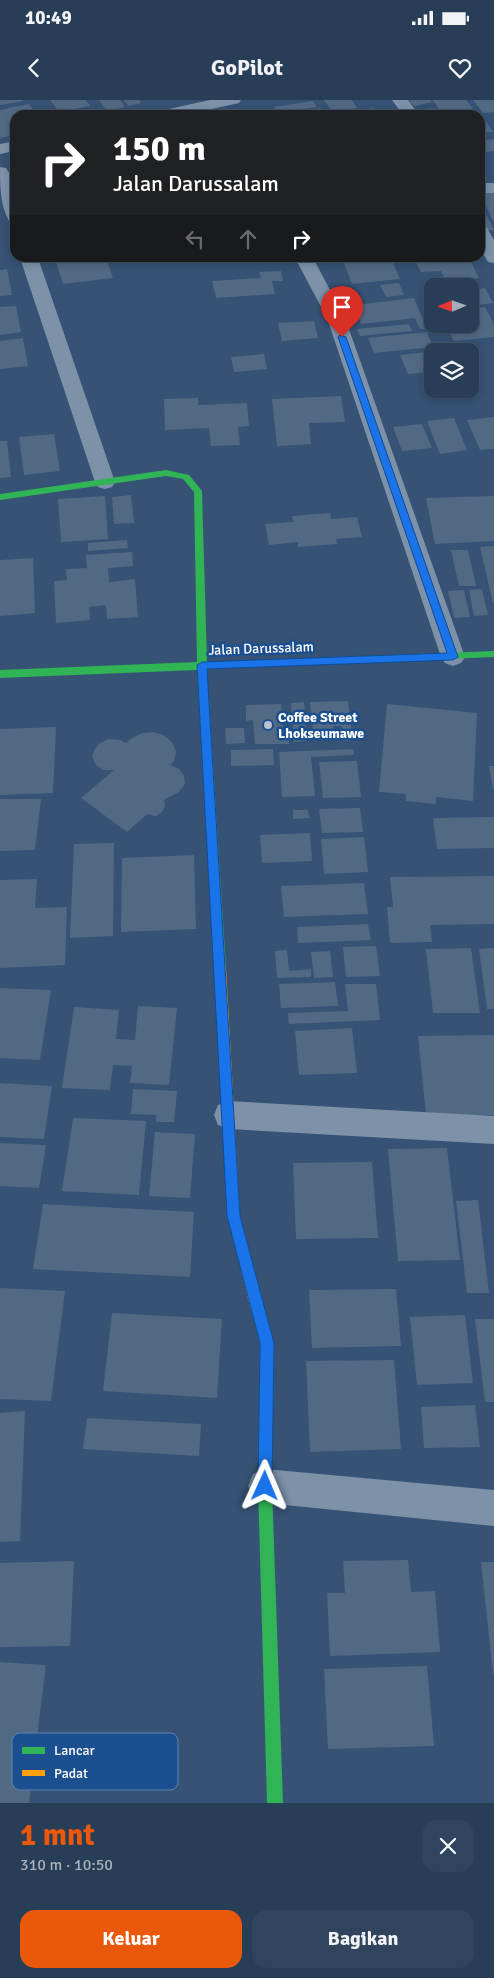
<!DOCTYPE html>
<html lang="id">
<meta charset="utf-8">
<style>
:root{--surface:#283e57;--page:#30455d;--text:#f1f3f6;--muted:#a5aeba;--line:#44576d;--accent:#ea580c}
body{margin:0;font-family:Signika,sans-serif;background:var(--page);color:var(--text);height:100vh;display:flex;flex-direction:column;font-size:19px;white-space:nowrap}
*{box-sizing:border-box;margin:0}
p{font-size:16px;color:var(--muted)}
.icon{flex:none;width:28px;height:28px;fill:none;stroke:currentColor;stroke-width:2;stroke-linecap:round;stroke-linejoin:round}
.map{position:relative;height:1703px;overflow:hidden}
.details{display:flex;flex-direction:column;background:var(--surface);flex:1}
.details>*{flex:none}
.hud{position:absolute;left:10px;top:10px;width:475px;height:152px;border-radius:15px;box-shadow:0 2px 8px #0003,0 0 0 1px var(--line);background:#202124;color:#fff;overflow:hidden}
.needle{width:32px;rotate:268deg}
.fabs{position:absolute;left:424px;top:178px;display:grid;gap:10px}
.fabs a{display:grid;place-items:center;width:55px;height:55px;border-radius:10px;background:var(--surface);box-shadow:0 2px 8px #0003,0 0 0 1px var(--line);font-size:25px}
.pin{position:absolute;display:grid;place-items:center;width:42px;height:42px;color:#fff;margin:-51px -21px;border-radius:50% 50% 50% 0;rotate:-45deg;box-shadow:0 0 5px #0007}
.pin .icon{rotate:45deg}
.me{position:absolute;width:55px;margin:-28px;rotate:1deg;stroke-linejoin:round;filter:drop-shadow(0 0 4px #0008)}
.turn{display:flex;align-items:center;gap:18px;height:105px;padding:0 20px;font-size:22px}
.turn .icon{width:65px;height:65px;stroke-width:2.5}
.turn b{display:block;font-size:35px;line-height:42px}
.lanes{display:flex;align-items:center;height:48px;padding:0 20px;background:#0003;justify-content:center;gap:25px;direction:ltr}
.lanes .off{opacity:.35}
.round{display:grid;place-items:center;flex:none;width:52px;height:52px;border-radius:15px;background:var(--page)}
.overview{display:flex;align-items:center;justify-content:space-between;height:85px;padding:0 20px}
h1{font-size:30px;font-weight:700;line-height:38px;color:var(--accent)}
.button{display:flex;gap:10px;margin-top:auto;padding:10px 20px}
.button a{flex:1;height:58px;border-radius:15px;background:var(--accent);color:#fff;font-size:20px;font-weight:700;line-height:58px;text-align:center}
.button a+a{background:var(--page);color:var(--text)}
.status{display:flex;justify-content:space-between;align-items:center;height:35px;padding:0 25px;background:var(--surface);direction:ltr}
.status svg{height:14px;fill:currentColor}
header{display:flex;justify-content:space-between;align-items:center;height:65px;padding:0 20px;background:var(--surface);font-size:22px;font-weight:700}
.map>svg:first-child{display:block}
.building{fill:#526984}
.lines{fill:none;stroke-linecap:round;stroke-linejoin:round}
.street{fill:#7d92a8;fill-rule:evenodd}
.fast{fill:#30b455;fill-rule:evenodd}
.slow{fill:#ff9f0a;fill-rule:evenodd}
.route{fill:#1a73e8;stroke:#114b97}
.poi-dot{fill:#b9c2ce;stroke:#1b4f8f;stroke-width:2}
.labels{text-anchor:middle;stroke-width:5;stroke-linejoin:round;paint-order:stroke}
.street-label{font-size:14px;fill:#fff;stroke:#1b4f8f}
.poi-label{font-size:14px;font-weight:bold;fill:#fff;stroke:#1b4f8f;text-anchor:start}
.key{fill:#1b4f8f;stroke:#5f84b1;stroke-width:1}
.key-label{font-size:14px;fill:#fff}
</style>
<div class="status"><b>10:49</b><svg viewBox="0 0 49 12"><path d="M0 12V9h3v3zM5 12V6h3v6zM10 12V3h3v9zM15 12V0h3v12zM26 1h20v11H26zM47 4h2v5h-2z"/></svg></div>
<header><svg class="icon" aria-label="back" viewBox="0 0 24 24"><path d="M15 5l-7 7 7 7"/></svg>GoPilot<svg class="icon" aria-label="heart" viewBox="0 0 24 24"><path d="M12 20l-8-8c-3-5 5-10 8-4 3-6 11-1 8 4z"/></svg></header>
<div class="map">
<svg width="494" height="1703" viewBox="0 0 494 1703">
<rect width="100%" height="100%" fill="#365274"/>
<path class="building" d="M0,0H23V1L0,5Z
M50,0H86L90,6L59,12Z
M99,0H120L125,7L107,11Z
M124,0H139L141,3L129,6Z
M324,0H352L357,8L333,12Z
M409,0H430L432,2L414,6Z
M433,0H466L474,10L449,14L446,10L440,11Z
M473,0H494V12L483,13Z
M313,1L317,7L278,13L274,7Z
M29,4L37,15H15V35L0,38V10Z
M320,8L325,15H284V14Z
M374,8L380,15H352L350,12Z
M433,8L439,15H414L411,11Z
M392,9L396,15H385L381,11Z
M480,17H483L493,32L480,33Z
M494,39V51L485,52L480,41Z
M494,91V123L480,93Z
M485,112L494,130L485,131L480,120V113Z
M55,158H106L113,178L63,184Z
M342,158H391L400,179L352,184Z
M439,158H469L479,178L446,182L441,171L421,172L415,160Z
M7,169L12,195L0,196V170Z
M281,171L283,181H272L275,194L216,198L212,181L261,178L259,172Z
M399,183L404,195L386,197L380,185Z
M485,188L493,203L470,206V190Z
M414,198L427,229H420L415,218L361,224L354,205Z
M16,206L21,232L0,235V207Z
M485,207L494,224V237L454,241L446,224H470V209Z
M314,221L318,238L282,241L278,223Z
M409,224L412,231L360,236L357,229Z
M427,232L433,247L374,253L368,238Z
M23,238L28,266L0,269V241Z
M427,252L432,264V272L408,274L400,255Z
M264,254L267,269L234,272L231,257Z
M341,296L345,322L309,323L311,344L277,346L272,299Z
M198,298V305L247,303L249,326L238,327L240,345L211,346L209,328L165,330L164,299Z
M494,317V349L480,350L467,320Z
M454,318L467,350L440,354L427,321Z
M422,324L432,348L402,351L393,327Z
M54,334L60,371L24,375L19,337Z
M0,341H7L11,377L0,378Z
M131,395L134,423L114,424L112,397Z
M105,396L108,439L61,442L58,399Z
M494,396V441L435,444L426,398Z
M330,413L331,419L357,417L362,437L336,439L337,444L298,447V442L269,445L265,424L293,422L292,416Z
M127,440L128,448L88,451V443Z
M494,446V503H493L480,447Z
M451,450H468L476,486H459Z
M132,452L133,466L108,468L109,482L135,479L138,517L107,519L106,505L89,507L90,520L56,523L54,481L67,480L66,469L87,468L86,455Z
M33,458L35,513L0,516V460Z
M482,489L488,515L474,516L469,490Z
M464,490L470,517L454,518L448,491Z
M348,601L353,640L343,641L342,626H333L335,640H314L310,602Z
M304,602L307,641L294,642L291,603Z
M281,604L283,630H288L289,644H255L253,620L246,621V605Z
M387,604L477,613L473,701L436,697V704L406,701V694L379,692Z
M56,627L53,693L0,695V629Z
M225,628H244L245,643L226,644Z
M154,632L165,636L173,643L176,652L174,661L170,665L179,669L184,676L185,684L179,692L164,700L165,706L162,712L156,716L147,714L127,732L81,698L114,670H104L96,665L92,657L94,650L100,643L109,639L120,640L126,643L132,638L142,633Z
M273,649L274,665L231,666V650Z
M353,649L354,655L311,657L315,696L282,697L279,652Z
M357,661L361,697L323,698L319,662Z
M489,666H494V690H493Z
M0,699H41L35,750L0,751Z
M360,708L363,732L322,733L319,709Z
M293,710H308L309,718L293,719Z
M494,717V748L437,749L433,718Z
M310,733L312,761L262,763L260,735Z
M364,737L368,772L324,774L321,739Z
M114,743L113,836L70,838L74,744Z
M194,755L196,829L121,832L122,758Z
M494,776V824L430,825L432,842L390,843L387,807H393L390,777Z
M37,779L35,808L67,807L65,865L0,868V780Z
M364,783L368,814L284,817L281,786Z
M368,824L371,840L298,843L297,827Z
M376,846L380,876L346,877L343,847Z
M471,848L480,913H433L426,849Z
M494,848V909H487L479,849Z
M287,850L289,871L311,869V877L277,878L275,851Z
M330,851L333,877L314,878L311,852Z
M335,882L338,906L281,908L279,884Z
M345,884H376L380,920L289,924L288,913L348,911Z
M0,888L51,890L40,960L0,958Z
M138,906L177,908L169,985L130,983L132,966L113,965L110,990L62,988L74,907L119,910L116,939L135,940Z
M352,928L357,973L299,975L295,931Z
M494,935V1015H426L418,936Z
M0,983L52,986L44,1039L0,1037Z
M133,989L177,991L174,1022H156V1015L131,1014Z
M73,1018L146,1021L139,1095L62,1091Z
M155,1032L195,1034L190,1098L149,1096Z
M0,1043L46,1045L39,1088L0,1086Z
M447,1048L460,1160L398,1161L388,1049Z
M372,1062L378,1138L296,1139L293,1063Z
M478,1100L489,1193H467L456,1101Z
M43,1104L194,1112L190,1177L33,1169Z
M0,1188L65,1191L51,1301L0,1299Z
M396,1189L401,1246L312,1248L309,1190Z
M112,1213L222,1219L217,1298L103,1291Z
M465,1215L473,1283L417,1285L410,1217Z
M475,1219H494V1302H485Z
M394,1260L401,1349L310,1352L306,1261Z
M475,1305L480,1347L424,1348L421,1307Z
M25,1311L20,1441L0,1442V1313Z
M87,1318L201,1324L199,1356L83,1349Z
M408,1460L411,1492L435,1491L440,1552L330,1556L327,1493H345L343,1461Z
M74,1461L70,1546L0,1547V1463Z
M481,1462H494V1574H493Z
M0,1562L46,1565L29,1703H0Z
M427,1566L434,1646L328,1649L324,1569Z"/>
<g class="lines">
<path class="street" d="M210,0H241L239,3L184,15H153L155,12Z
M392,0H408L419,15H403Z
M15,41V51L0,54V44Z
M0,67L6,68C17,84 15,104 15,122L9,121C0,105 0,85 0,67Z
M480,83H494V93H480Z
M480,125L486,126L494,140V163L488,162L480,148Z
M20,158H38L115,382L112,387L105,389L98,387L95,382Z
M295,158H313L345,218L465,557L461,563L453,566L445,563L441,557L327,218Z
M229,1001L494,1016V1044L229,1029L218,1025L214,1015L218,1005Z
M265,1369L494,1390V1426L265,1403L253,1398L248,1386L253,1374Z"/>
<path class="fast" d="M166,370L189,375L202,391L207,562L494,551V557L207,569L226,868L224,871L220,873L216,871L214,868L197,570L0,578V570L197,562L194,392L183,379L166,376L0,400V394Z
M255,1192L260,1194L262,1199L274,1243L272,1386L283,1703H267L258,1386L260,1243L248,1199L250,1194Z"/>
<path class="slow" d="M220,863L224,865L226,868L240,1116L262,1199L260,1204L255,1206L250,1204L248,1199L228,1116L214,868L216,865Z"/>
</g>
<path class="route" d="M340,235L346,237L458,557L453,560L207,569L240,1116L274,1243L272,1386L270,1391L265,1393L260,1391L258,1386L260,1243L227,1116L197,565L202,562L447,553L338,237Z"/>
<circle class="poi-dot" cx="268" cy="625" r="5"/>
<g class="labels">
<g class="street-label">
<text transform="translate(261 548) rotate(-2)" y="5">Jalan Darussalam</text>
</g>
<g class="poi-label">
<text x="278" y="622">Coffee Street<tspan x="278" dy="16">Lhokseumawe</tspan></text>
</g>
</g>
<rect x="12" y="1633" width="166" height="57" rx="8" class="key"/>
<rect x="22" y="1647" width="23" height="7" fill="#30b455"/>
<rect x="22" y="1670" width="23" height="6" fill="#ff9f0a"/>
<g class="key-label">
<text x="54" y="1655">Lancar</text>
<text x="54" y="1678">Padat</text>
</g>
</svg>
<div class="fabs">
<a><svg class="needle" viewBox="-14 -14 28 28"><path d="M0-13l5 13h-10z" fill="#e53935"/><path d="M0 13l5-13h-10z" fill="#a5aeba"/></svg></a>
<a><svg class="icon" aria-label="layers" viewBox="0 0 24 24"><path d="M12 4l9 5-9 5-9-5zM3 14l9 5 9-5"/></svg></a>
</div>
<div class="pin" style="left:342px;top:237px;background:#d93025"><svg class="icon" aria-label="arrive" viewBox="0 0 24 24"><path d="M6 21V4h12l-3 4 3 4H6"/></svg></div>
<svg class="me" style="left:265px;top:1386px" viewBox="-20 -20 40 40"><path d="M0-17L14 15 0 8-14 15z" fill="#1a73e8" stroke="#fff" stroke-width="4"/></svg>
<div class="hud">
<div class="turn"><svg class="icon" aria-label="right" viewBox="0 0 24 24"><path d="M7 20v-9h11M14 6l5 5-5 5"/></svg><div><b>150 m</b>Jalan Darussalam</div></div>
<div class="lanes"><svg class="icon off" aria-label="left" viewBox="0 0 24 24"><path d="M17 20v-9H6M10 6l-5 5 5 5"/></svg><svg class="icon off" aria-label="ahead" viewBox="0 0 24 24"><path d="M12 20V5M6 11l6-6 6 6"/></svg><svg class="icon" aria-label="right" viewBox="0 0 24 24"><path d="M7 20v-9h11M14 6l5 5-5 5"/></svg></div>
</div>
</div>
<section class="details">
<div class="overview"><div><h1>1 mnt</h1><p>310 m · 10:50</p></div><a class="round"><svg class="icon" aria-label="close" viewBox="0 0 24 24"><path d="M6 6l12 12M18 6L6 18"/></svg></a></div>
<div class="button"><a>Keluar</a><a>Bagikan</a></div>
</section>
